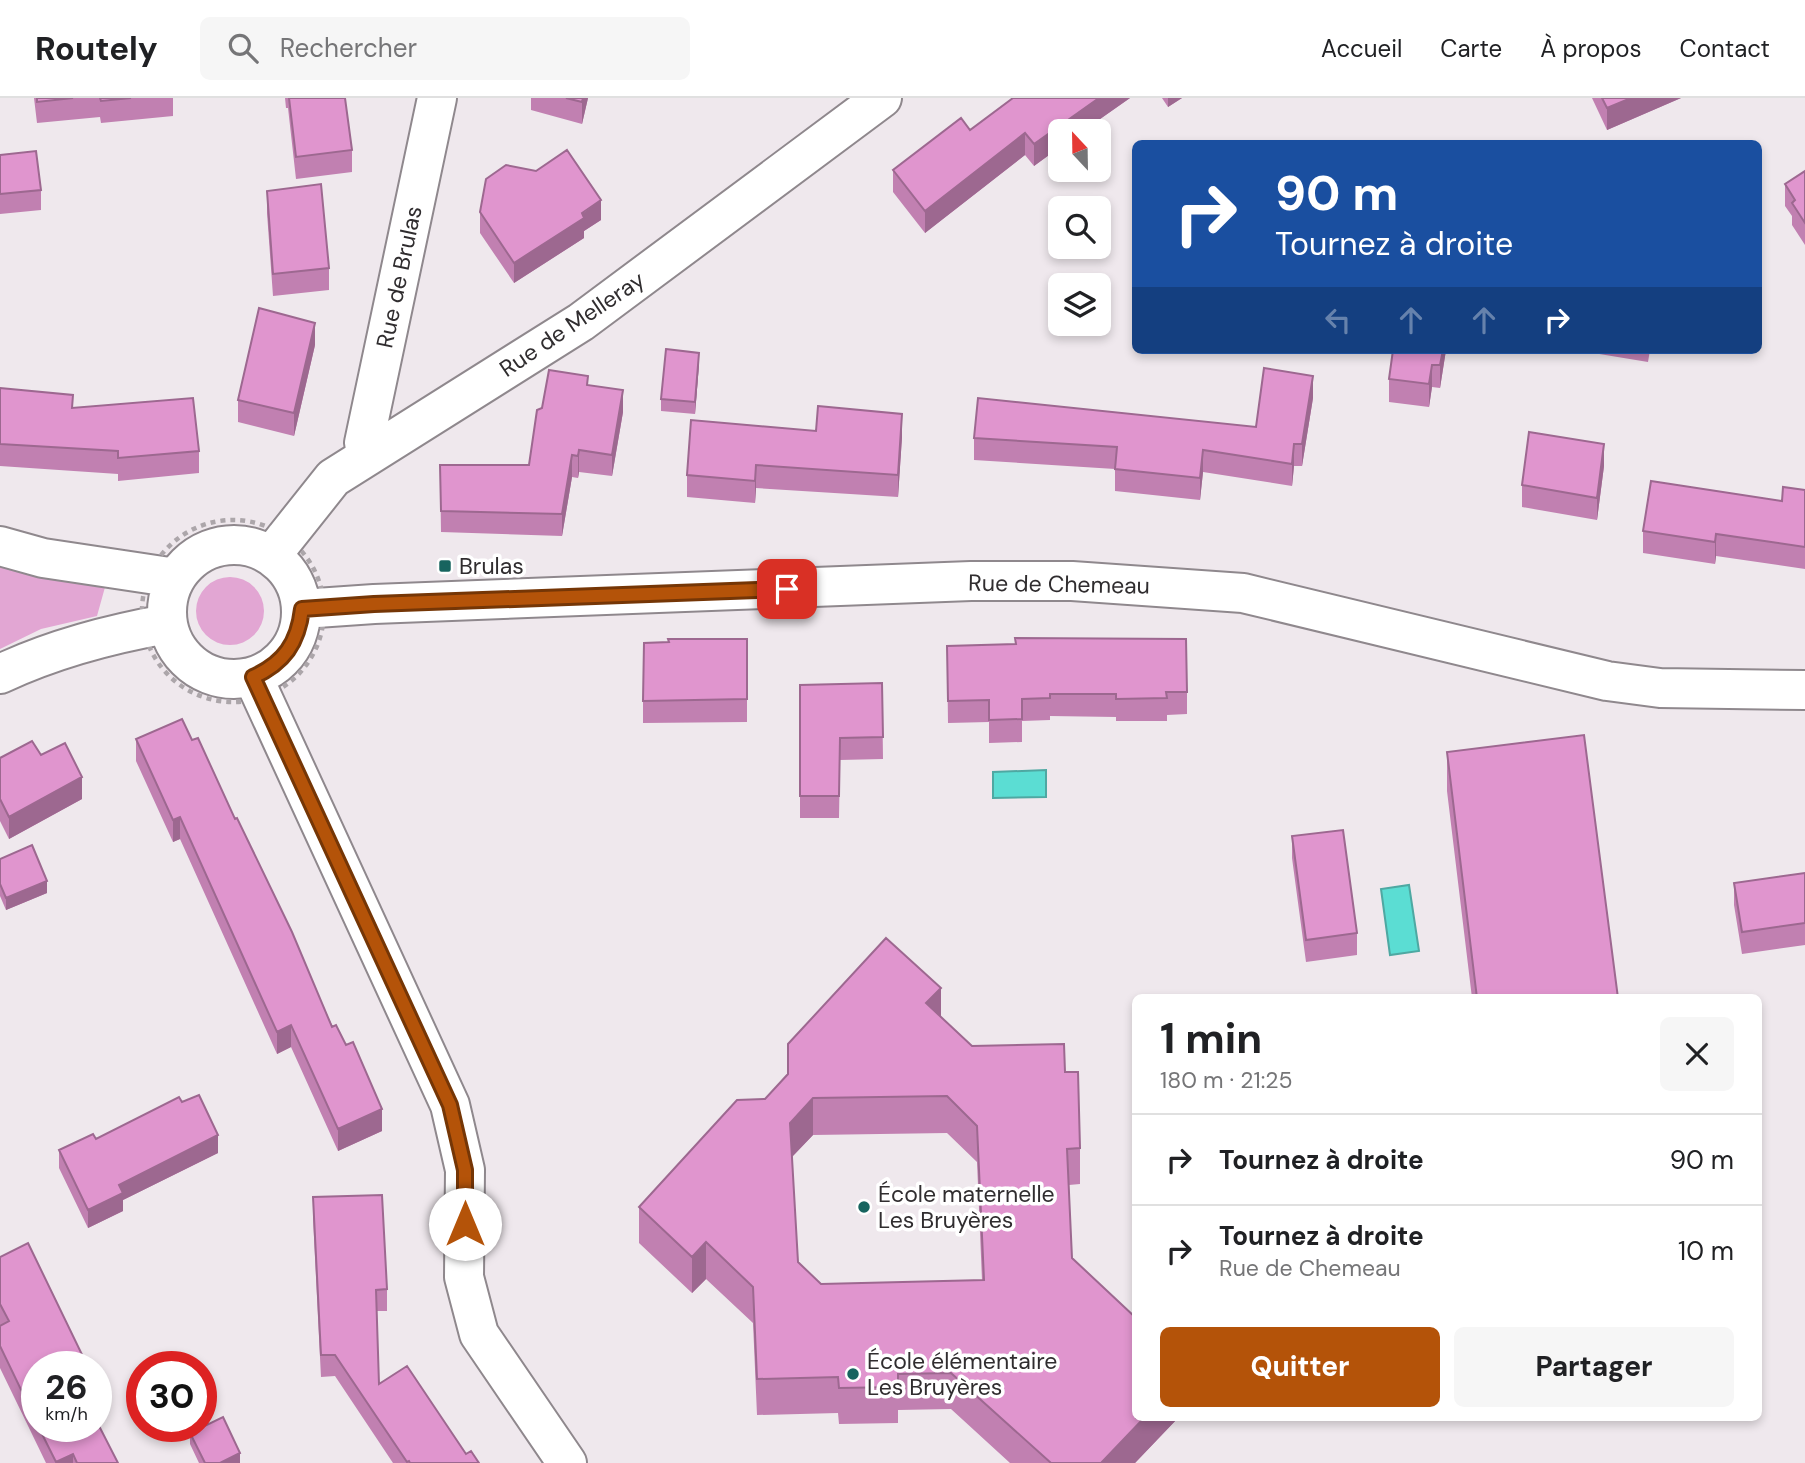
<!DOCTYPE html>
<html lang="fr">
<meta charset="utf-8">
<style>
:root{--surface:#fff;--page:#f6f6f6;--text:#202124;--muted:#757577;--line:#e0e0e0;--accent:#b45309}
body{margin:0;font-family:"DM Sans",sans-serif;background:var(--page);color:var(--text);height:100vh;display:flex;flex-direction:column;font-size:26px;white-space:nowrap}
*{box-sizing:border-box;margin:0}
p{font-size:23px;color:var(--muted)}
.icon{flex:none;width:38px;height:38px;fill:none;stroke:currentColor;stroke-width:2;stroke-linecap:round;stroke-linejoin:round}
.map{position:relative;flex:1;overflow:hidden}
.drawer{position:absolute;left:1132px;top:896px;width:630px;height:427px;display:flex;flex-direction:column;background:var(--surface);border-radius:10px;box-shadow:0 4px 10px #0003}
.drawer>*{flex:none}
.hud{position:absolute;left:1132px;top:42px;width:630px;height:214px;border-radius:10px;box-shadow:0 4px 10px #0003;background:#1a4fa0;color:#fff;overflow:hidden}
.needle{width:46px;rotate:338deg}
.tools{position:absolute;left:1048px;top:21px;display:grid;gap:14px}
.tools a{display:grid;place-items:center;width:63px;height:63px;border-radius:10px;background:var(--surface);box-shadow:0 4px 10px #0003;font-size:35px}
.speed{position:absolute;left:21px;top:1253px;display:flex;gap:14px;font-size:35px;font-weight:700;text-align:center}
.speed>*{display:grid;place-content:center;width:91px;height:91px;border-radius:50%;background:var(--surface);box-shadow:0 4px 10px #0003;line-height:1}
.speed small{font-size:18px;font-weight:400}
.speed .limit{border:10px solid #d22;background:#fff;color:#111}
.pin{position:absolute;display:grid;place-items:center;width:60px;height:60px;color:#fff;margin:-30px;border-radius:14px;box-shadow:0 4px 10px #0006}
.me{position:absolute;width:77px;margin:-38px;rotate:0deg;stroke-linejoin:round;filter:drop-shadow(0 0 5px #0008)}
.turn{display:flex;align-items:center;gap:24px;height:147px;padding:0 28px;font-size:32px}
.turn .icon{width:91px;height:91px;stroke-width:2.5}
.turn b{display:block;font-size:49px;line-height:60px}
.lanes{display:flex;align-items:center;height:66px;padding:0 28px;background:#0003;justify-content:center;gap:35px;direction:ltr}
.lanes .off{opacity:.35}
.round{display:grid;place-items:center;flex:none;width:74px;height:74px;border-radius:10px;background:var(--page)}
.summary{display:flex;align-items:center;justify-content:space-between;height:119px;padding:0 28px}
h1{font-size:42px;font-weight:700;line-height:52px}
.cta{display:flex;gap:14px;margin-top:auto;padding:14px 28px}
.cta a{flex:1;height:80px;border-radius:10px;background:var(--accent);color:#fff;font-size:28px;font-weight:700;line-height:80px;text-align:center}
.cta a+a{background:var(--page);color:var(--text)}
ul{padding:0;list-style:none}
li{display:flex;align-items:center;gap:21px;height:91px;padding:0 28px;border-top:2px solid var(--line)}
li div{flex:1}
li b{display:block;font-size:26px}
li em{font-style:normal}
header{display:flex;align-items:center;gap:42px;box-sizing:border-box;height:98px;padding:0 35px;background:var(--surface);border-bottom:2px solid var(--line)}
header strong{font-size:33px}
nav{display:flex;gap:38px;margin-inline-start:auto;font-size:24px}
.search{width:490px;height:63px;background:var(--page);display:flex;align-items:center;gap:18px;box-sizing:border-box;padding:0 24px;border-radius:10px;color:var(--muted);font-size:26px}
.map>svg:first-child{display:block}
.green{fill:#e2a6d3}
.water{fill:#5bddd3;stroke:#4ea8a2;stroke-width:2}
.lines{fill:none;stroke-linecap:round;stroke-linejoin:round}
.minor-casing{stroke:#8f888d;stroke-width:42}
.path{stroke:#aca6aa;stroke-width:4.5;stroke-dasharray:5 5;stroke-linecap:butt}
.minor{stroke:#fff;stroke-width:38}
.wall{fill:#c180b1;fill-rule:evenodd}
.shaded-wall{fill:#9d6890}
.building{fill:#e095ce;stroke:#9d6890;stroke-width:2;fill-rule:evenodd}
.route-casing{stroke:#753606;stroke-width:18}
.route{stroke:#b45309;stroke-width:12}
.poi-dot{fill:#17645f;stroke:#fff;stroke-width:2.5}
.labels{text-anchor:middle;stroke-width:7;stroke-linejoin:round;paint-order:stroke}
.street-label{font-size:23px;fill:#302d2f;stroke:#fff}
.poi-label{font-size:23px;fill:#302d2f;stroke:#fff;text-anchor:start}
</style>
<header>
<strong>Routely</strong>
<div class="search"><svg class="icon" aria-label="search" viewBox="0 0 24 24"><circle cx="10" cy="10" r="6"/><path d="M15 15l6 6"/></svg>Rechercher</div>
<nav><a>Accueil</a><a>Carte</a><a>À propos</a><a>Contact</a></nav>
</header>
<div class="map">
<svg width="1805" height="1365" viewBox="0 0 1805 1365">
<rect width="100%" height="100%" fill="#efe8ed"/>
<path class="green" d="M0,466L107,482L97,518L41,531L0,551Z
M196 513a34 34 0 1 1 68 0a34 34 0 1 1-68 0Z"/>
<path class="water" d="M1046,672V699L993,700V674Z
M1409,787L1419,853L1390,857L1381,791Z"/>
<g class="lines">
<defs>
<path id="minor" d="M371,356L364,345L437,0
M167 514a67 67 0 1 1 134 0a67 67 0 1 1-134 0Z
M0,448L43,460L176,480
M271,458L333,380L581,224L882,0
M302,511L374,506L971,483H1072L1243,495L1607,583L1660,590L1805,592
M0,576C53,551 110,536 167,526
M253,579L450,1007L465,1072L464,1179L479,1236L567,1365"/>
</defs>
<use href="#minor" class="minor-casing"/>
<path class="path" d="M142 513a91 91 0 1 1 182 0a91 91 0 1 1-182 0Z"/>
<use href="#minor" class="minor"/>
</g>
<path class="wall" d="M34,0H173V18L101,25L100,19L37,25Z
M285,0H345L352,52V74L296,81L288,10H286Z
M531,0H588L582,26L531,12Z
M1013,0H1130L1083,33H1060V49L1034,68L1025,57L925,135L893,94V72L970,32Z
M1162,0H1182L1168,9Z
M1592,0H1681L1607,32Z
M0,57L41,92V112L0,116Z
M1805,73V147L1792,127V118L1785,108V86Z
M267,93L329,170V192L273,198L267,115Z
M480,114L601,122L584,133V140L514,185L480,135Z
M315,247L294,338L238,324V302Z
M1393,252H1446L1440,290L1432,289L1429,309L1389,304V281Z
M1575,252H1650L1648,264Z
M699,266L695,316L661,313V301Z
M588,287L623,314L612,378L579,374L578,380L572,379L562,438L441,434L440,367H529L542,310Z
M0,290L73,310L199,353V375L118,383V376L0,368Z
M1313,300L1302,368H1294L1292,388L1203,374L1200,402L1115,393V371L974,362V340L1256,329Z
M816,333L902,339L898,399L756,390L755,405L687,399V377Z
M1604,368L1597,422L1522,409V387Z
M1805,392V471L1716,458L1715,466L1643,455V433L1782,403Z
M1015,540L1187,594V616L1167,617V623H1116V619L1050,618V622L1022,623V644L989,645V624L948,625L947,548L1015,546Z
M747,541V624L643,625V603Z
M882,585L883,661L840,662L839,720H800V587Z
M136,641L192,642L235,721L382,1033L338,1053L291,949L277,956L180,741L173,744L136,663Z
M1447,654L1618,900H1472L1447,693Z
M41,657L82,701L9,741L0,723V660Z
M1292,738L1357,835V857L1306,864L1292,760Z
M0,761L47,795L6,812L0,798Z
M1805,775V847L1742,856L1734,807V785Z
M941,920L972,948L1065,974L1080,1050V1086L1069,1087L1072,1160L1136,1320H1178L1135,1365H1010L951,1311L898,1312V1325L839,1326L838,1315L757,1317L753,1225L706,1181L692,1195L639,1145V1109L765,1001ZM947,1035L977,1064L982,1182L821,1186L798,1164L792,1059L813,1037Z
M96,1041L218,1055L123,1102V1113L88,1130L59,1070V1052Z
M313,1099L387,1191V1213H377L379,1286L479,1365H393L335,1278L321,1279L313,1120Z
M0,1159L37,1269V1328H96L118,1365H46L0,1270Z
M190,1335L240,1365H199L190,1346Z"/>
<path class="shaded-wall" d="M583,0H588L582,26V4Z
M1099,0H1130L1083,33H1060V49L1034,68V46Z
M1168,0H1182L1168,9Z
M1631,0H1681L1607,32V10Z
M1025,35V57L925,135V113Z
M601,102V122L584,133V140L514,185V165Z
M315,225V247L294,338V315Z
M1443,252H1446L1440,290V267Z
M699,255V266L695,316V304Z
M1432,267V289L1429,309V286Z
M1313,278V300L1302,368V346Z
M623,292V314L612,378V357Z
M902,316V339L898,399V377Z
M1294,346V368L1292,388V366Z
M1604,346V368L1597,422V400Z
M579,352V374L578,380V358Z
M1203,352V374L1200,402V380Z
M572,357V379L562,438V416Z
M756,367V390L755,405V383Z
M1716,436V458L1715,466V444Z
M82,679V701L9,741V719Z
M180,719V741L173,744V722Z
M47,783V795L6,812V800Z
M941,890V926L926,905Z
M291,927V949L277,956V934Z
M813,1000V1037L790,1061V1025Z
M382,1011V1033L338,1053V1031Z
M218,1037V1055L123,1102V1113L88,1130V1112L119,1087Z
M706,1144V1181L692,1195V1159Z
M1144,1320H1178L1135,1365H1101Z
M240,1355V1365H220Z
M73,1356V1365H56V1364Z"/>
<path class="building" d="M37,0H73L37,4Z
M100,0H131L101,3Z
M289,0H345L352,52L296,59Z
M566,0H583L582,4Z
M1013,0H1099L1034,46L1025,35L925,113L893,72L961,20L970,32Z
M1602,0H1631L1607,10Z
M567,52L601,102L582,115L584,120L514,165L480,114L486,81L506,67L536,73Z
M36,53L41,92L0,96V57Z
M1805,73V125L1792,105L1795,102L1785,86Z
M321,86L329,170L273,176L267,93Z
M259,210L315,225L294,315L238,302Z
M666,251L699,255L695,304L661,301Z
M1393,252H1443L1440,267H1432L1429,286L1389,281Z
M1264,270L1313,278L1302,346H1294L1292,366L1203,352L1200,380L1115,371L1117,349L974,340L978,300L1256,329Z
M549,272L588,278L587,287L623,292L612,357L579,352L578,358L572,357L562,416L441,413L440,367H529L537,312L542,310Z
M0,290L73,297L72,310L193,300L199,353L118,360V353L0,346Z
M818,308L902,316L898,377L756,367L755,383L687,377L691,322L816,333Z
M1529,334L1604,346L1597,400L1522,387Z
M1651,383L1782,403L1783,389L1805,392V449L1716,436L1715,444L1643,433Z
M1015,540L1186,541L1187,594H1166L1167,600L1116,601V596H1050V600L1022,601V621L989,622V602L948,603L947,548L1016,546Z
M668,541H747V601L643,603L644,545L669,544Z
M882,585L883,639L840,640L839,698H800V587Z
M182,621L192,642L198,640L235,721L237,720L292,834L332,929L336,927L346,947L353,944L382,1011L338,1031L291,927L277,934L180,719L173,722L136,641Z
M1584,637L1618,900H1477L1447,654Z
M32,643L41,657L65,645L82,679L9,719L0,701V660Z
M1343,732L1357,835L1306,842L1292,738Z
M32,747L47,783L6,800L0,786V761Z
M1805,775V825L1742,834L1734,785Z
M886,840L941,890L926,905L972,948L1064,946L1065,974H1078L1080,1050L1067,1051L1072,1160L1136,1220V1320H1144L1101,1365H1051L951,1275L898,1276V1289L839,1290L838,1279L757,1281L753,1189L706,1144L692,1159L639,1109L737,1002L765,1001L788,976V946ZM947,998L977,1028L984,1182L821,1186L798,1164L790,1025L813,1000Z
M199,997L218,1037L119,1087L123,1095L88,1112L59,1052L93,1036L96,1041L179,999L182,1004Z
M382,1097L387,1191L376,1192L379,1286L407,1268L466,1356L471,1353L479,1365H410L409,1363L407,1364L335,1257H321L313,1099Z
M28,1145L88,1269H37V1325L0,1248V1228L9,1223L0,1206V1159Z
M223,1319L240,1355L220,1365H205L190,1335Z
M96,1322L118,1365H77L73,1356L56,1364L38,1328H96Z"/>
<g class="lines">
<defs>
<path id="route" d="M465,1126V1072L450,1007L253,579C284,565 298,545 302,511L374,506L787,491"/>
</defs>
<use href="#route" class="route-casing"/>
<use href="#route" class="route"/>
</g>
<g class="poi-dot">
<rect x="438" y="461" width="14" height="14" rx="3.5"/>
<circle cx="864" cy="1109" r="7"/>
<circle cx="853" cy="1276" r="7"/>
</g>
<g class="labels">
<g class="street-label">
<text transform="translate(399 179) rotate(-78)" y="8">Rue de Brulas</text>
<text transform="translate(572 226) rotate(-34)" y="8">Rue de Melleray</text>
<text transform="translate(1059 486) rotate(1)" y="8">Rue de Chemeau</text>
</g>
<g class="poi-label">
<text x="459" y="476">Brulas</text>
<text x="878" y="1104">École maternelle<tspan x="878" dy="26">Les Bruyères</tspan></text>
<text x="867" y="1271">École élémentaire<tspan x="867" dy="26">Les Bruyères</tspan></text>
</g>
</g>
</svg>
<div class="tools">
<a><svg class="needle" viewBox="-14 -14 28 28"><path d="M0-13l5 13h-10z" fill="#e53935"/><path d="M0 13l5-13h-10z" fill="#757577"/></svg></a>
<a><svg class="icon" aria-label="search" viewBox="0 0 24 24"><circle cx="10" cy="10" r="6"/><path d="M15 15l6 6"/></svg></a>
<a><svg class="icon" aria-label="layers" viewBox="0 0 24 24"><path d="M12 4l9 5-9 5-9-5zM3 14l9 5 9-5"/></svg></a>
</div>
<div class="speed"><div>26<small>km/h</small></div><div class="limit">30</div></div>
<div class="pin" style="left:787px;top:491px;background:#d93025"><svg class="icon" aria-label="arrive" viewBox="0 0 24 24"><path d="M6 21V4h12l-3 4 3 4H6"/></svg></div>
<svg class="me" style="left:465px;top:1126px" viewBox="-20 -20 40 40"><circle r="19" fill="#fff"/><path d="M0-13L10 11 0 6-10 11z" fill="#b45309"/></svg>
<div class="hud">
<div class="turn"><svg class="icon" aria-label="right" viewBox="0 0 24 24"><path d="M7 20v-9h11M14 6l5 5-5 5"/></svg><div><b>90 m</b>Tournez à droite</div></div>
<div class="lanes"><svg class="icon off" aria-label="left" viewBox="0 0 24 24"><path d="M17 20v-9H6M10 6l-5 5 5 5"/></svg><svg class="icon off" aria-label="ahead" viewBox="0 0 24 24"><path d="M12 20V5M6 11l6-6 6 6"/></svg><svg class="icon off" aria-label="ahead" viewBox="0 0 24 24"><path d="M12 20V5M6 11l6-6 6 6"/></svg><svg class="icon" aria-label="right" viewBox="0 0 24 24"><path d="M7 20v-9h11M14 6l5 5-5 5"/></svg></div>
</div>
<section class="drawer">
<div class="summary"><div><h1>1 min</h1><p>180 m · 21:25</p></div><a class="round"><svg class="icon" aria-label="close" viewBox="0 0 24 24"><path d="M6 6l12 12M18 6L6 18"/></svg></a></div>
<ul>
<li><svg class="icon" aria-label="right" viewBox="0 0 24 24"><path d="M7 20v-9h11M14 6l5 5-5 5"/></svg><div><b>Tournez à droite</b></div><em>90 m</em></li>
<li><svg class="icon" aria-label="right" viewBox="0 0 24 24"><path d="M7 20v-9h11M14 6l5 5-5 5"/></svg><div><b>Tournez à droite</b><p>Rue de Chemeau</p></div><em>10 m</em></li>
</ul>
<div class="cta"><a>Quitter</a><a>Partager</a></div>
</section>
</div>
